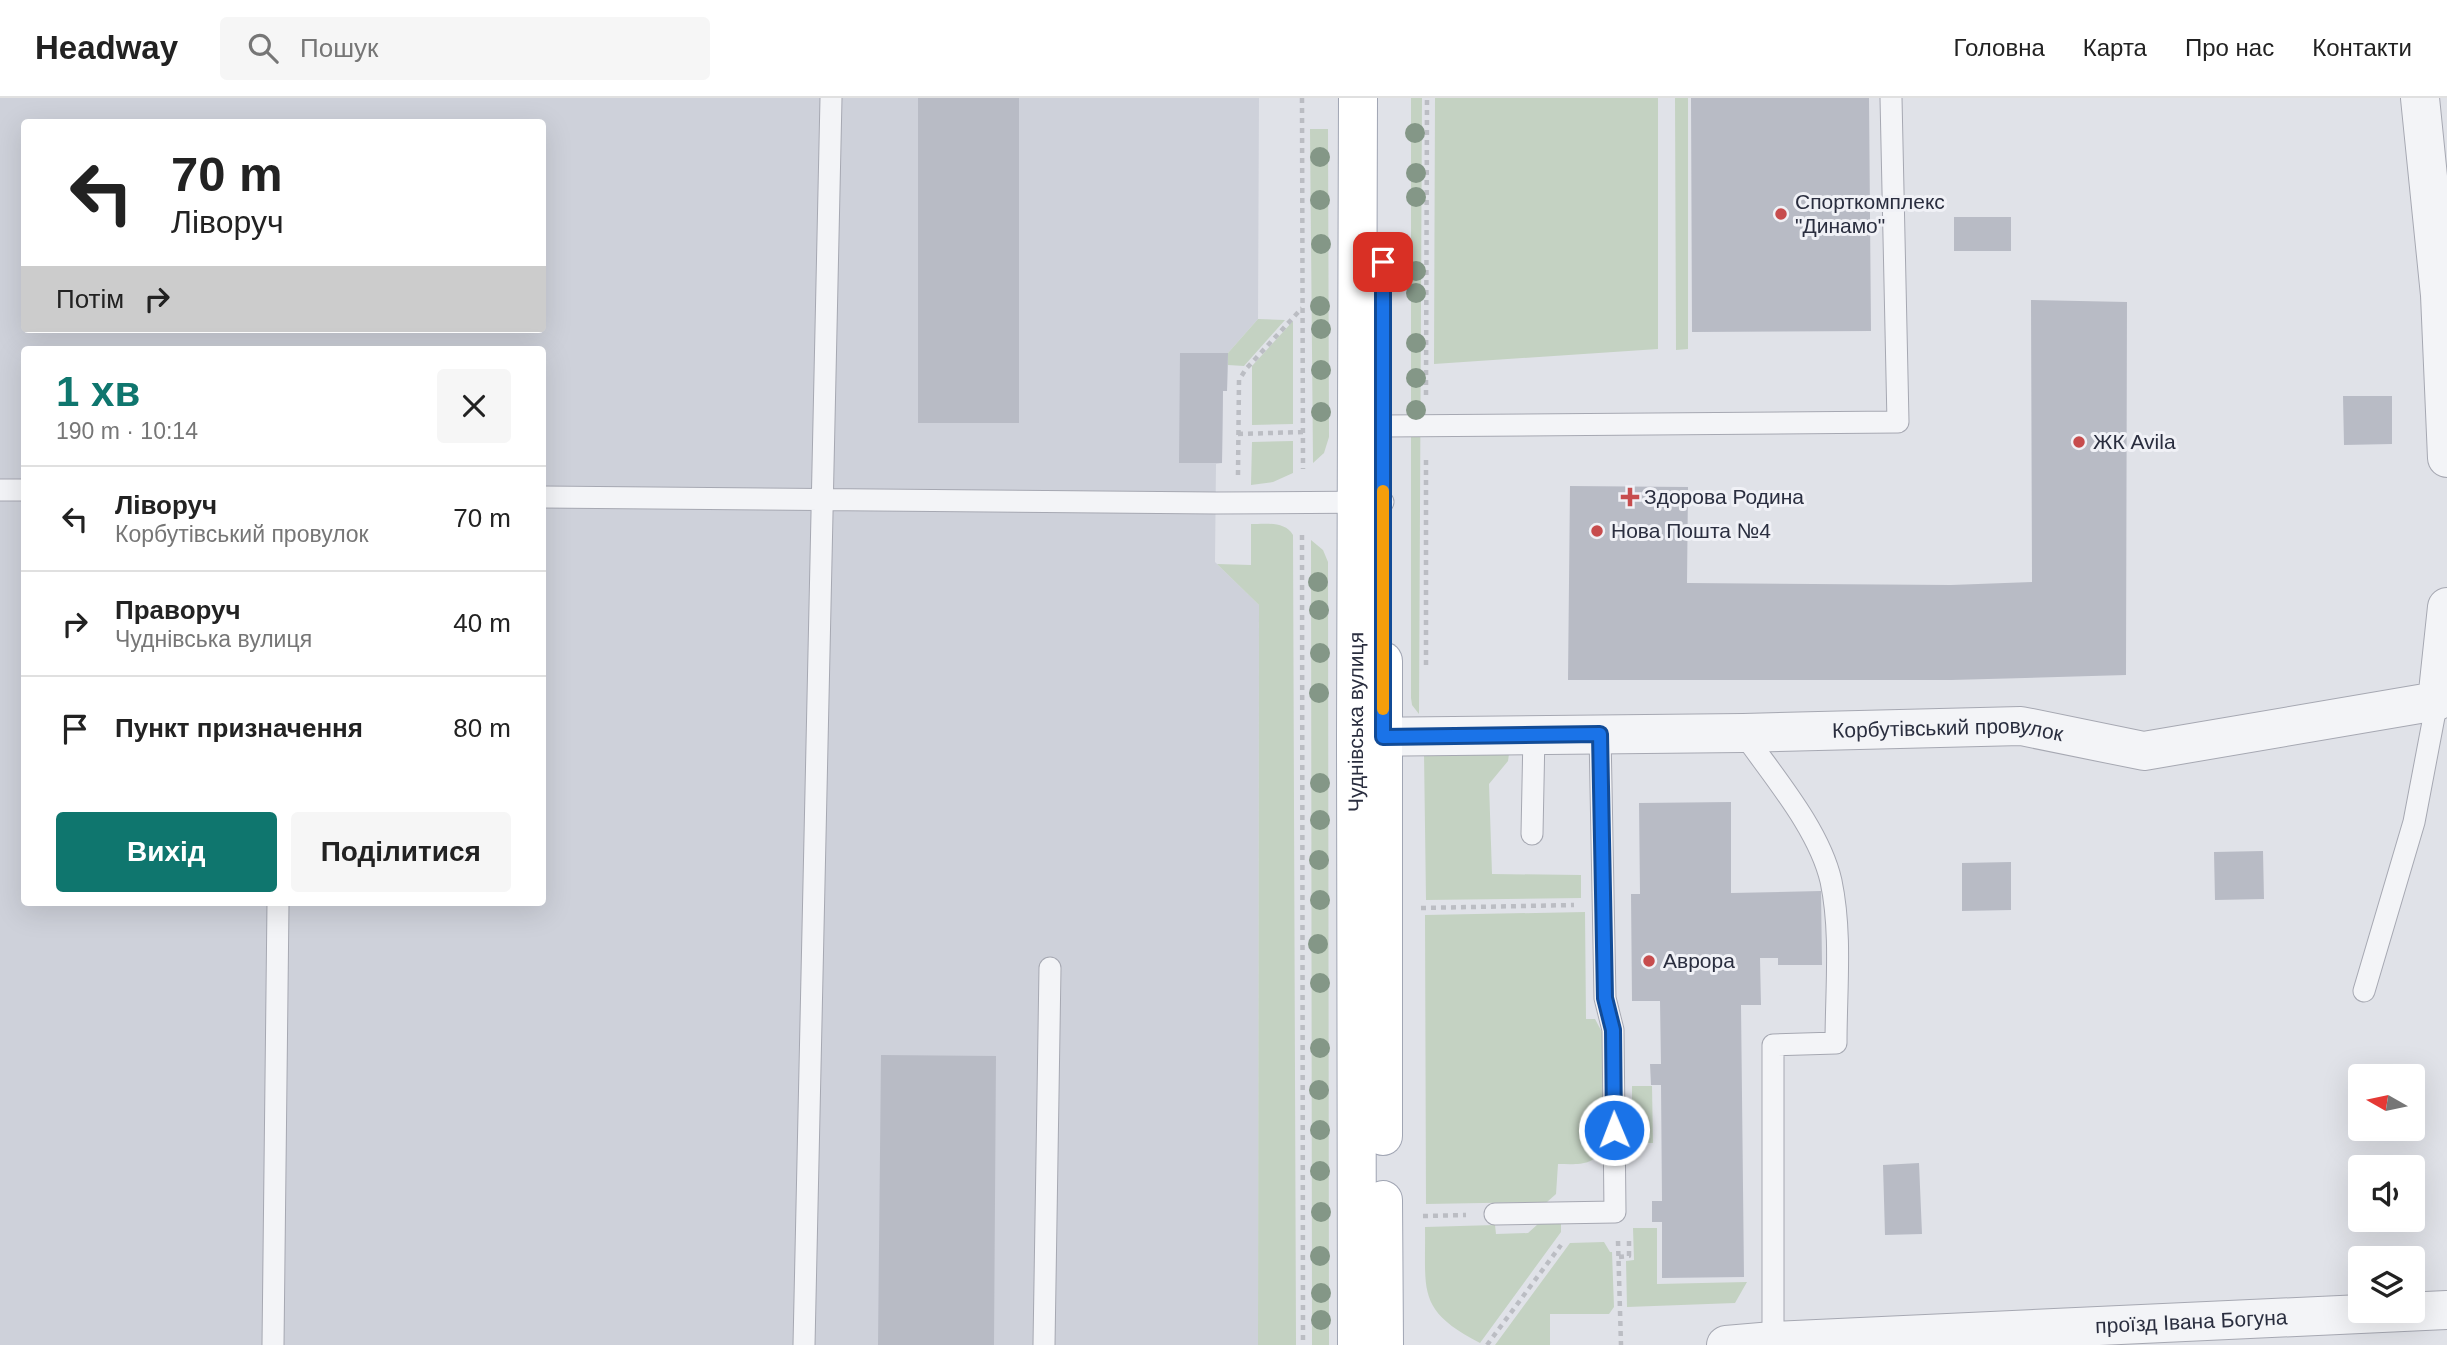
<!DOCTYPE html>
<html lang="uk">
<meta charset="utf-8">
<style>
:root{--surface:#fff;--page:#f6f6f6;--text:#222;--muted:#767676;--line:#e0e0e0;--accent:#0f766e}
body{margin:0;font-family:Helvetica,sans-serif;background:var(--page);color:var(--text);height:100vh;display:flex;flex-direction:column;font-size:26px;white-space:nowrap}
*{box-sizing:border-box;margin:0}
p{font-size:23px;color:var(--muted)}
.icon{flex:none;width:38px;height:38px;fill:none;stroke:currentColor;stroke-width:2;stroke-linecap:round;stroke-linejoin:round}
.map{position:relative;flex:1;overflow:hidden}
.sheet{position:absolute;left:21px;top:248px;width:525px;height:560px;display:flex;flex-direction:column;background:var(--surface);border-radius:7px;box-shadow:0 7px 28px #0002}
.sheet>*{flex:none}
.guide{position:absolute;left:21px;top:21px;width:525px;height:214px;border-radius:7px;box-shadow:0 7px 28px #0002;background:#fff;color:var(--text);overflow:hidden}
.needle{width:46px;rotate:279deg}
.tools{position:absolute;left:2348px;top:966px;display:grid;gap:14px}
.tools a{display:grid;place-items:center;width:77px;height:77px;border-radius:7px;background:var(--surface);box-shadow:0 7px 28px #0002;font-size:35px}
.pin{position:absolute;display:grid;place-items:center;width:60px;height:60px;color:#fff;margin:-30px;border-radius:14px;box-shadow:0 4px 10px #0006}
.me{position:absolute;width:77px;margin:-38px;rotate:359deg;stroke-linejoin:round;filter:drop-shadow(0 0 5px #0008)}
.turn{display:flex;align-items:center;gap:24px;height:147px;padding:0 35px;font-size:32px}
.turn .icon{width:91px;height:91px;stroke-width:2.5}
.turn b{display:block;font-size:49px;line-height:60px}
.then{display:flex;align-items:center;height:66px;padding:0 35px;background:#0003;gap:14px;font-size:26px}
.round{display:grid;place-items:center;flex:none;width:74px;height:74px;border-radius:7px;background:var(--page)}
.head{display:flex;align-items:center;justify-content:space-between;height:119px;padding:0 35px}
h1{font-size:42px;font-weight:700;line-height:52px;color:var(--accent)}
.button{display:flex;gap:14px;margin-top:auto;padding:14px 35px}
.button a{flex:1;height:80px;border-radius:7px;background:var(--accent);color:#fff;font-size:28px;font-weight:700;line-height:80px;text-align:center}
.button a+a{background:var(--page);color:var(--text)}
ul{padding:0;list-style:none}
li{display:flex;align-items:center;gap:21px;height:105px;padding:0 35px;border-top:2px solid var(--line)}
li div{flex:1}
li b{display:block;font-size:26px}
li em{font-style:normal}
header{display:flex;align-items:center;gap:42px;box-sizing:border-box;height:98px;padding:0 35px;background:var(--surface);border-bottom:2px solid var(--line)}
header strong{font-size:33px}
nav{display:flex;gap:38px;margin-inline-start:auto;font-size:24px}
.search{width:490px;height:63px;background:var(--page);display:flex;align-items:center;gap:18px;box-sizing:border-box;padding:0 24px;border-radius:7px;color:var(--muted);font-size:26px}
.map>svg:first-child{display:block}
.built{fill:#ced1da;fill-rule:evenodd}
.green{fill:#c4d2c2}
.building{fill:#b8bbc5}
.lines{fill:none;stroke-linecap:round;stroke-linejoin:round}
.lane-casing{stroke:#a6a8b2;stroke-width:23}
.street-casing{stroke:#a6a8b2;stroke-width:40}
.primary-casing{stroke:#a0a5b3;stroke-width:40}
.path{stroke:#bbbdc3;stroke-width:4.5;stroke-dasharray:5 5;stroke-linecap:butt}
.lane{stroke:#f3f4f7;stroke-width:21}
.street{stroke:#f3f4f7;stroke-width:38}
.primary{stroke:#fff;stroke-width:38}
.tree{fill:#849787}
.route-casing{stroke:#114b97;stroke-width:18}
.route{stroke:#1a73e8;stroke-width:12}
.slow{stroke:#f59e0b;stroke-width:12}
.poi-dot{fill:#c74c4d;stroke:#f0f1f6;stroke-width:2.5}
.labels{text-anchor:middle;stroke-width:6;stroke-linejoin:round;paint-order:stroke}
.poi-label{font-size:21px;fill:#2a2e3f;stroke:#f0f1f6;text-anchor:start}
.street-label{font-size:21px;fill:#2a2e3f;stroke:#f0f1f6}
</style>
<header>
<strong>Headway</strong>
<div class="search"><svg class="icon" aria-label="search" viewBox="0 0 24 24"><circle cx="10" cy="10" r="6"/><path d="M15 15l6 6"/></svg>Пошук</div>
<nav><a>Головна</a><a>Карта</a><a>Про нас</a><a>Контакти</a></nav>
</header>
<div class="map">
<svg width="2447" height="1247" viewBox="0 0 2447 1247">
<rect width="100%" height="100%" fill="#e0e2e8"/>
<path class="built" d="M0,0H1259L1258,221L1228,255L1227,293H1223L1222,365L1216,366L1215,464L1259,507L1258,1247H0ZM24,24H542V231H24ZM24,252H542V805H24Z"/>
<path class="green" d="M1411,0H1422L1419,616L1412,607L1411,600Z
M1435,0H1658V251L1434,266Z
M1675,0H1688V251L1676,252Z
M1310,31H1328L1329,339L1324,355L1313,365Z
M1258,221L1285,222L1244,268L1228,267V255Z
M1293,223V326L1252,327V268Z
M1293,343V375L1273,384L1251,387L1252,344Z
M1251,426C1265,426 1285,423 1293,437L1296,1247H1258L1259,507L1217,466L1251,467Z
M1311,442L1323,452L1328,464L1329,1247H1312Z
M1424,655L1509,656L1508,663L1489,686L1492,776L1581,777V800L1426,802Z
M1585,814L1586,921H1595L1603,936V1049C1595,1069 1576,1066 1558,1066L1556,1096L1547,1104L1426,1106L1425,817Z
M1632,988H1652L1653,1045H1632Z
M1538,1126H1561V1134L1480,1245C1416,1212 1426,1193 1425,1129L1495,1127L1496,1136L1528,1135Z
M1633,1130H1657V1186L1747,1184L1735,1205L1627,1209L1626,1163L1634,1162Z
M1604,1144L1610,1154H1612L1614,1209L1609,1216H1550V1247H1495L1570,1145Z"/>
<path class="building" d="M918,0H1019V325H918Z
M1691,0H1869L1871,233L1692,234Z
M1954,119H2011V153H1954Z
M2031,202L2127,204L2126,577L1951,582H1568L1570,388L1688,389L1687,485L1951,487L2032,484Z
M1180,255H1228L1227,293H1223L1222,365H1179Z
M2343,298H2392V346L2344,347Z
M1731,704V795L1821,793L1822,867H1778V860H1760L1761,907H1741L1744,1179L1662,1180V1124H1652V1103H1662L1661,987H1651L1650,966H1661L1660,903H1632L1631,796H1640L1639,705Z
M2263,753L2264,801L2215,802L2214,754Z
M2011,764V812L1962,813V765Z
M881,957L996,958L994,1247H878Z
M1919,1065L1922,1136L1885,1137L1883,1067Z"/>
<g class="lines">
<defs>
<path id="lane" d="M1383,328L1898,324L1891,0
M0,392H24
M542,399L1216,405L1383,404
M1743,635C1773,678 1819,731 1831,783C1842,835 1836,892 1836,945L1773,947V1243
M1532,736L1534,636
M2364,893L2414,724L2437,603
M1495,1116L1615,1114L1613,932L1605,900L1600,636
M273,1247L278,805
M804,1247L831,0
M1044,1247L1050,870"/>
<g id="street">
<path d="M2420,0L2440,197L2447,360"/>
<path id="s1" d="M1356,639L1743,635L2021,628L2144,653L2437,603L2447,509"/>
<path id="s2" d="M1726,1247L1773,1243L2447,1212"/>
</g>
<g id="primary">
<path d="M1383,1038V563"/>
<path d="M1383,1102L1384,1247"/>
<path id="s3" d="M1357,1247L1356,639L1358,0"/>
</g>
</defs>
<use href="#lane" class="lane-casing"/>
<use href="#street" class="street-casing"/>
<use href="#primary" class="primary-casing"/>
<path class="path" d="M1302,0L1303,371
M1426,297L1427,0
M1238,336L1303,334
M1238,377L1239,282L1246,271L1302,210
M1302,437L1303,1247
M1426,567V359
M1421,810L1574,807
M1423,1118L1466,1117
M1618,1143L1621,1247
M1619,1159L1629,1158V1141
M1487,1247L1561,1147"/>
<use href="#lane" class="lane"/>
<use href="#street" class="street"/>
<use href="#primary" class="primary"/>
</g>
<g class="tree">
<circle cx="1415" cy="35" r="10"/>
<circle cx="1320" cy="59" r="10"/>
<circle cx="1416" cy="75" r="10"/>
<circle cx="1416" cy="99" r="10"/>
<circle cx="1320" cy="102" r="10"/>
<circle cx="1321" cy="146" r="10"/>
<circle cx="1416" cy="173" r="10"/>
<circle cx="1416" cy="195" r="10"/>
<circle cx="1320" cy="208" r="10"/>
<circle cx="1321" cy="231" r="10"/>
<circle cx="1416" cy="245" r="10"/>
<circle cx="1321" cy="272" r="10"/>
<circle cx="1416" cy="280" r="10"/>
<circle cx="1416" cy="312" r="10"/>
<circle cx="1321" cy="314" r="10"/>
<circle cx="1318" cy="484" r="10"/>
<circle cx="1319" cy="512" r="10"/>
<circle cx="1320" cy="555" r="10"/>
<circle cx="1319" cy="595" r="10"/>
<circle cx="1320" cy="685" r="10"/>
<circle cx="1320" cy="722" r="10"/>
<circle cx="1319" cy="762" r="10"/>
<circle cx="1320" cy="802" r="10"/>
<circle cx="1318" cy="846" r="10"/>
<circle cx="1320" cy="885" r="10"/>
<circle cx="1320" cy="950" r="10"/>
<circle cx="1319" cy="992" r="10"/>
<circle cx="1320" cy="1032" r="10"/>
<circle cx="1320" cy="1073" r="10"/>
<circle cx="1321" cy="1114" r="10"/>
<circle cx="1320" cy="1158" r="10"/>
<circle cx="1321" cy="1195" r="10"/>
<circle cx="1321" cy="1222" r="10"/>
</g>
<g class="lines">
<defs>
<path id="route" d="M1383,164V639L1600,636L1605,900L1613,932L1614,1032"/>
</defs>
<use href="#route" class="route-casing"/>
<use href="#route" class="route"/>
<path class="slow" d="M1383,611V393"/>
</g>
<g class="poi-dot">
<circle cx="1781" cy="116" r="7"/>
<circle cx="2079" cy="344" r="7"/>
<path d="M1626.5 388.5h7v7h7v7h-7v7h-7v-7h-7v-7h7z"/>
<circle cx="1597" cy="433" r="7"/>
<circle cx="1649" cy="863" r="7"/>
</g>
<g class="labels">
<g class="poi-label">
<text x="1795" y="111">Спорткомплекс<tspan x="1795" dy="24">"Динамо"</tspan></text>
<text x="2093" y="351">ЖК Avila</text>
<text x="1644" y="406">Здорова Родина</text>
<text x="1611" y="440">Нова Пошта №4</text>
<text x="1663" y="870">Аврора</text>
</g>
<g class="street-label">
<text dy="7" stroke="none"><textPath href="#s3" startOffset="623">Чуднівська вулиця</textPath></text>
<text dy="7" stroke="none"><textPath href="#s1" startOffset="592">Корбутівський провулок</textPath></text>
<text dy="7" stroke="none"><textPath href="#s2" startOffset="466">проїзд Івана Богуна</textPath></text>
</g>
</g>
</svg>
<div class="tools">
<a><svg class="needle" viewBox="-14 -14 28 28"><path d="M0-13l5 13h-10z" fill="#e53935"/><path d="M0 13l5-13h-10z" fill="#767676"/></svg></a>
<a><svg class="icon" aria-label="sound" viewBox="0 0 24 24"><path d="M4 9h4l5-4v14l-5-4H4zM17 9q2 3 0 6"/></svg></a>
<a><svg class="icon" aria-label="layers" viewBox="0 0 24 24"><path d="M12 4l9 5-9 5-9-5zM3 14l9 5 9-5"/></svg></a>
</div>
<div class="pin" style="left:1383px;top:164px;background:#d93025"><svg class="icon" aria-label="arrive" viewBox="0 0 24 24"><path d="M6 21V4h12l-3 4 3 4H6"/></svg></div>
<svg class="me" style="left:1614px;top:1032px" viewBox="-20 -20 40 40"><circle r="17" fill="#1a73e8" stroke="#fff" stroke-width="3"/><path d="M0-11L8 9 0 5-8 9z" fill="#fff"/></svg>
<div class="guide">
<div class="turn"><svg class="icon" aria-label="left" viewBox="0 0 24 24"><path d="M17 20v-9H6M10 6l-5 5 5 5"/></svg><div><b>70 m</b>Ліворуч</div></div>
<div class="then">Потім<svg class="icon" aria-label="right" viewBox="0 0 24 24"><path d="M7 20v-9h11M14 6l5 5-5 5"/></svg></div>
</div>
<section class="sheet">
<div class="head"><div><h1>1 хв</h1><p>190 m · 10:14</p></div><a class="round"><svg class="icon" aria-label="close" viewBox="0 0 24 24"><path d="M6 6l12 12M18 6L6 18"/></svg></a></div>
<ul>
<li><svg class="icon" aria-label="left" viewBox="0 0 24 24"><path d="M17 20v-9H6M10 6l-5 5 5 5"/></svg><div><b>Ліворуч</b><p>Корбутівський провулок</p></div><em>70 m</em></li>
<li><svg class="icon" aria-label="right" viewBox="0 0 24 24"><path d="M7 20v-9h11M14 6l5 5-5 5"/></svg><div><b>Праворуч</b><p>Чуднівська вулиця</p></div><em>40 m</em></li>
<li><svg class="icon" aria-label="arrive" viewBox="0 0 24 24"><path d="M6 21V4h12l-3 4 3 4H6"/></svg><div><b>Пункт призначення</b></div><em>80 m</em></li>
</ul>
<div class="button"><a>Вихід</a><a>Поділитися</a></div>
</section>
</div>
